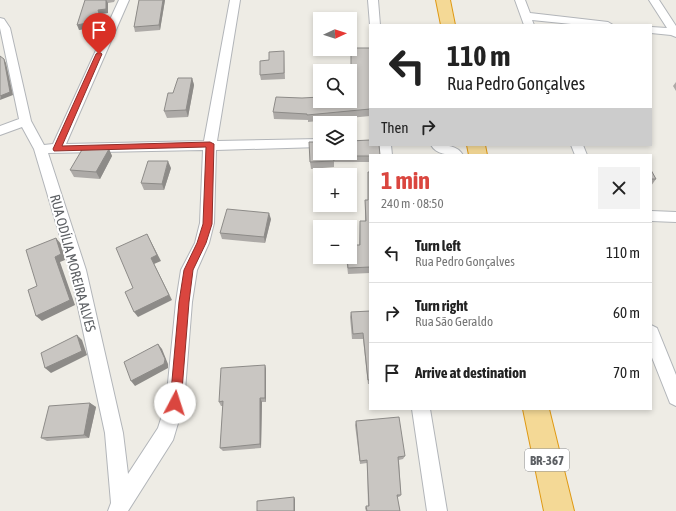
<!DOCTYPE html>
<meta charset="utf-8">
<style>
:root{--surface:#fff;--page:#f2f2f2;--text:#222;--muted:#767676;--line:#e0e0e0;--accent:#da463f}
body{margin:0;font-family:"Asap Condensed",sans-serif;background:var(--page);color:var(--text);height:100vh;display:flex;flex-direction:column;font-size:15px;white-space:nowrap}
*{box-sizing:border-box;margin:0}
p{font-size:13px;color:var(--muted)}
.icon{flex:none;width:22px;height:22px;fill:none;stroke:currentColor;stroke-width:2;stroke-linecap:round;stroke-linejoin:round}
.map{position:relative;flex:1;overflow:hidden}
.panel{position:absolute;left:369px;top:154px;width:283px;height:256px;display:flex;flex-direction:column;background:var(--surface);border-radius:0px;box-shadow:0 2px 6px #0003}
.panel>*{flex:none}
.guide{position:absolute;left:369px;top:24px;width:283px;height:122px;border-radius:0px;box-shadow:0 2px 6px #0003;background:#fff;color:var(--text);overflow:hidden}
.needle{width:26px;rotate:87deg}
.buttons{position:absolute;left:313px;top:12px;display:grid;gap:8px}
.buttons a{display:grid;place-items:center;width:44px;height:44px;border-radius:0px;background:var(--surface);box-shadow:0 2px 6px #0003;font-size:20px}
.pin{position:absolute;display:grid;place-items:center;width:34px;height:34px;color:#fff;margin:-41px -17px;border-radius:50% 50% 50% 0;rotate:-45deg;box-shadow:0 0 4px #0007}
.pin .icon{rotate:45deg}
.me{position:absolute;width:44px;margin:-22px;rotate:5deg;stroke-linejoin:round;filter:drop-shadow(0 0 3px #0008)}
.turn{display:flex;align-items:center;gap:14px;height:84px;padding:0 12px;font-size:18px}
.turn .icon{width:52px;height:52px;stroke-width:2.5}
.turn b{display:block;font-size:28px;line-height:34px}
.then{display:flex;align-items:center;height:38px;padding:0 12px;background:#0003;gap:8px;font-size:15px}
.round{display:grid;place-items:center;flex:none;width:42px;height:42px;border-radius:0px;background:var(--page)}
.head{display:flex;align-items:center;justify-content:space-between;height:68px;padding:0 12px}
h1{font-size:24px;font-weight:700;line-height:30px;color:var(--accent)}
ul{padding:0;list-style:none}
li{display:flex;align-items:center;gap:12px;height:60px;padding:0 12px;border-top:1px solid var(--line)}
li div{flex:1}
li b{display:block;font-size:15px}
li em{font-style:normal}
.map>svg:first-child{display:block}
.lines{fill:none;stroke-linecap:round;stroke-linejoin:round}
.street-casing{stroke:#b2b5b9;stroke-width:2}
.highway-casing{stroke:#df9914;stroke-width:2}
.street{fill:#fff;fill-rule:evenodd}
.highway{fill:#f4d996;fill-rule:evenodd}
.wall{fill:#adaaa7}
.shaded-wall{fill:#8d8b88}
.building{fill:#c9c6c2;stroke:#8d8b88}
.route{fill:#da463f;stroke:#8e2e29}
.labels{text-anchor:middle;stroke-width:4;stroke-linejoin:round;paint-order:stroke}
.shield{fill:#fff;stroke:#8e9092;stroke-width:1}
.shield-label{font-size:13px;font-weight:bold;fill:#5d6064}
.street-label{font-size:14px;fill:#5d6064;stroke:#fff}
</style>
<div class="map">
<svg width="676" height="511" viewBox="0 0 676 511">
<rect width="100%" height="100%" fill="#eeece5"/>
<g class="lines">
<defs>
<path id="street" d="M119,0H129L66,144L204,141L230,0H240L217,141L320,139V147L216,150L214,223L209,243L197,270L192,302L184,403L173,440L128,511H108L111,503L105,433L70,270L34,149L22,127L0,135V126L19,119L0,28V18L4,19L10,28L31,121L44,145L53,144ZM203,150L200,223L195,243L181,270L176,302L166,403L158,428L128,474L123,433L86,270L48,153Z
M368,0H378L380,25H370Z
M515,0H525L530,13L608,22L613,25H581L532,20L534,25H524Z
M649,0H659L676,26V37L671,35L651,33V27L667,28Z
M379,145H391L392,155H380Z
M431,145C442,145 457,144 463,155C452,155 437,156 431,145Z
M571,145H583L587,155H575Z
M651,211L676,212V222L651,221Z
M651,325L657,328L676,375V406L670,403L651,355Z
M412,409H430L447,511H427Z"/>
<path id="highway" d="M436,0H450L455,25H441Z
M467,145H485L487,155H469Z
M523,409H549L574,511H544Z"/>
</defs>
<use href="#street" class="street-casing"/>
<use href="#highway" class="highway-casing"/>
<use href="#street" class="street"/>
<use href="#highway" class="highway"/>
</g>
<path class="wall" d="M85,0H115L114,2L108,3V13L100,14L103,25L79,30Z
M139,0H165L160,30L135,32L134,27Z
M370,48V116L308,122V120L274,119L273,112L302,98L350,101V71H346V66H351Z
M284,51L285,79L261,80L260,75L269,60Z
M192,78L194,85L188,117L167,118L164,111L173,93Z
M676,82V91L673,86Z
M350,141L370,155V162H334V167L311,169L310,162Z
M109,149L112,156L100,179L74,177L70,170Z
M171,168L164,190H144L141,183Z
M651,170L656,179L651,186Z
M368,172H370V273L348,274L346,257H350L359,245L360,221H365V200H368Z
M271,219L265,243L222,239L220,233Z
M370,311V384H368L363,339H352L350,317L351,312Z
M265,365L266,369V402H262L261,448L223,451L220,448L223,406H221L219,402Z
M90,403L96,407L89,438L47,441L41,438Z
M356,421L405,456L403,459L399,460L401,495L399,497H397L400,511H366L365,508L366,506H368L367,463L360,464L355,425Z"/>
<path class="shaded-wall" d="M106,0L108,3V13L100,14L103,25L79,30L77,25L98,10Z
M163,0H165L160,30L159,25Z
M4,59L6,63L13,95L0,100Z
M192,78L194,85L188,117L186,110Z
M109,149L112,156L100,179L96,172Z
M168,161L171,168L164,190L162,184Z
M269,213L271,219L265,243L264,237Z
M147,234L161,261L154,264L172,300L138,317L134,312L151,258Z
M56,238L61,244L65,260L60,262L75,305L42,321L36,316L55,257Z
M77,335L82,340L87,355L51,373L45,368Z
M158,344L162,349L168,364V368L135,386L131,381Z
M265,365L266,369V402L265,398Z
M260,398L262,402L261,448L260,444Z
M90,403L96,407L89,438L84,435Z
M294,497L295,499V511H294Z"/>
<path class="building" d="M85,0H106V9L98,10L101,20L77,25Z
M139,0H163L159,25L134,27Z
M351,48H370V109L307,115V114L273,112L276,97L302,98L320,97V101H350V96H351L350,89V71H347L346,66H351Z
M284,51V73L260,75V61L269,60V52Z
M0,56L4,59L10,92L0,96Z
M178,78H192L186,110L164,111L168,93H173Z
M350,140V141L370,140V145H379L380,155H370V156H333L334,161L310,162L309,142H320V153H350Z
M83,148L109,149L96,172L70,170Z
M148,161H168L162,184L141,183Z
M651,170L656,179H651Z
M368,172H370V267L348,268L347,257H350V245H360V221H366L365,200H368Z
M227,209L269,213L264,237L220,233Z
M147,234L157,255L151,258L169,295L134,312L125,292L133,288L116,248Z
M56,238L61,254L55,257L70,300L36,316L28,290L37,286L26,250Z
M370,311V380H368L363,333L353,334L351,312Z
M77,335L82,351L45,368L41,353Z
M158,344L165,359L164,364L131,381L124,362Z
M265,365V398H260V444L220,448L223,401L219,402L221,368Z
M90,403L84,435L41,438L49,406Z
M399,417L405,456L398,457L401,495H397L400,511H367L366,506H369L367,460L360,461L356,421Z
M294,497V511H257V501Z"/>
<path class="route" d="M99,52L102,54L62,146L210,142L214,144L212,224L206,243L193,270L189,302L181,403L179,407L175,408L171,407L170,403L179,302L184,270L197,243L203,224L206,147L54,151L53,149L96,54Z"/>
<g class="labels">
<rect class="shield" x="525" y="449" width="44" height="22" rx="3"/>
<g class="shield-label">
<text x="547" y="465">BR-367</text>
</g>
<g class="street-label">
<text transform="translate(73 263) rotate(75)" y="5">RUA ODÍLIA MOREIRA ALVES</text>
</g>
</g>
</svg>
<div class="buttons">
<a><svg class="needle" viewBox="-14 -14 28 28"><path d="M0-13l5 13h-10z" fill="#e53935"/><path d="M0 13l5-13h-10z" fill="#767676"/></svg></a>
<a><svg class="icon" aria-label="search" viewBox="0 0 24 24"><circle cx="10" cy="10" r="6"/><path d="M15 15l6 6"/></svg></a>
<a><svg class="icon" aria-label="layers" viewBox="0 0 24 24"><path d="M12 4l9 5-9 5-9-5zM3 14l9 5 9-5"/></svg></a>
<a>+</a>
<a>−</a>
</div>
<div class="pin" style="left:99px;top:54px;background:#d93025"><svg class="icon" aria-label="arrive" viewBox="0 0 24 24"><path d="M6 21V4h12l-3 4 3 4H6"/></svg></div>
<svg class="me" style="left:175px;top:403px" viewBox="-20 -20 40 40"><circle r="19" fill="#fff"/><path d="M0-13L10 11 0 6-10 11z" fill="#da463f"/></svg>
<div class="guide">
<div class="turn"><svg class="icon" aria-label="left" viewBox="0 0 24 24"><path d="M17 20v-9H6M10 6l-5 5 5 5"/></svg><div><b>110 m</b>Rua Pedro Gonçalves</div></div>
<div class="then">Then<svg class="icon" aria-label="right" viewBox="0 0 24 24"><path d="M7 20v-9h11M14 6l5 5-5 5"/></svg></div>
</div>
<section class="panel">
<div class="head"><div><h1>1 min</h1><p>240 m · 08:50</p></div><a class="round"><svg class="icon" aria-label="close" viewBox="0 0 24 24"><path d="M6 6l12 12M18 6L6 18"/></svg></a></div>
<ul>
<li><svg class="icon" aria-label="left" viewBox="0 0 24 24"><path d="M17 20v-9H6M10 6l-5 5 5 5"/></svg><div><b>Turn left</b><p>Rua Pedro Gonçalves</p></div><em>110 m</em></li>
<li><svg class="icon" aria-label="right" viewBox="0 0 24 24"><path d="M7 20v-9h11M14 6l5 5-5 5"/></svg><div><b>Turn right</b><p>Rua São Geraldo</p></div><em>60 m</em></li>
<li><svg class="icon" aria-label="arrive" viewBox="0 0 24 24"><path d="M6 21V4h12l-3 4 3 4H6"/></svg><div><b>Arrive at destination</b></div><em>70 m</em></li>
</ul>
</section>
</div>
